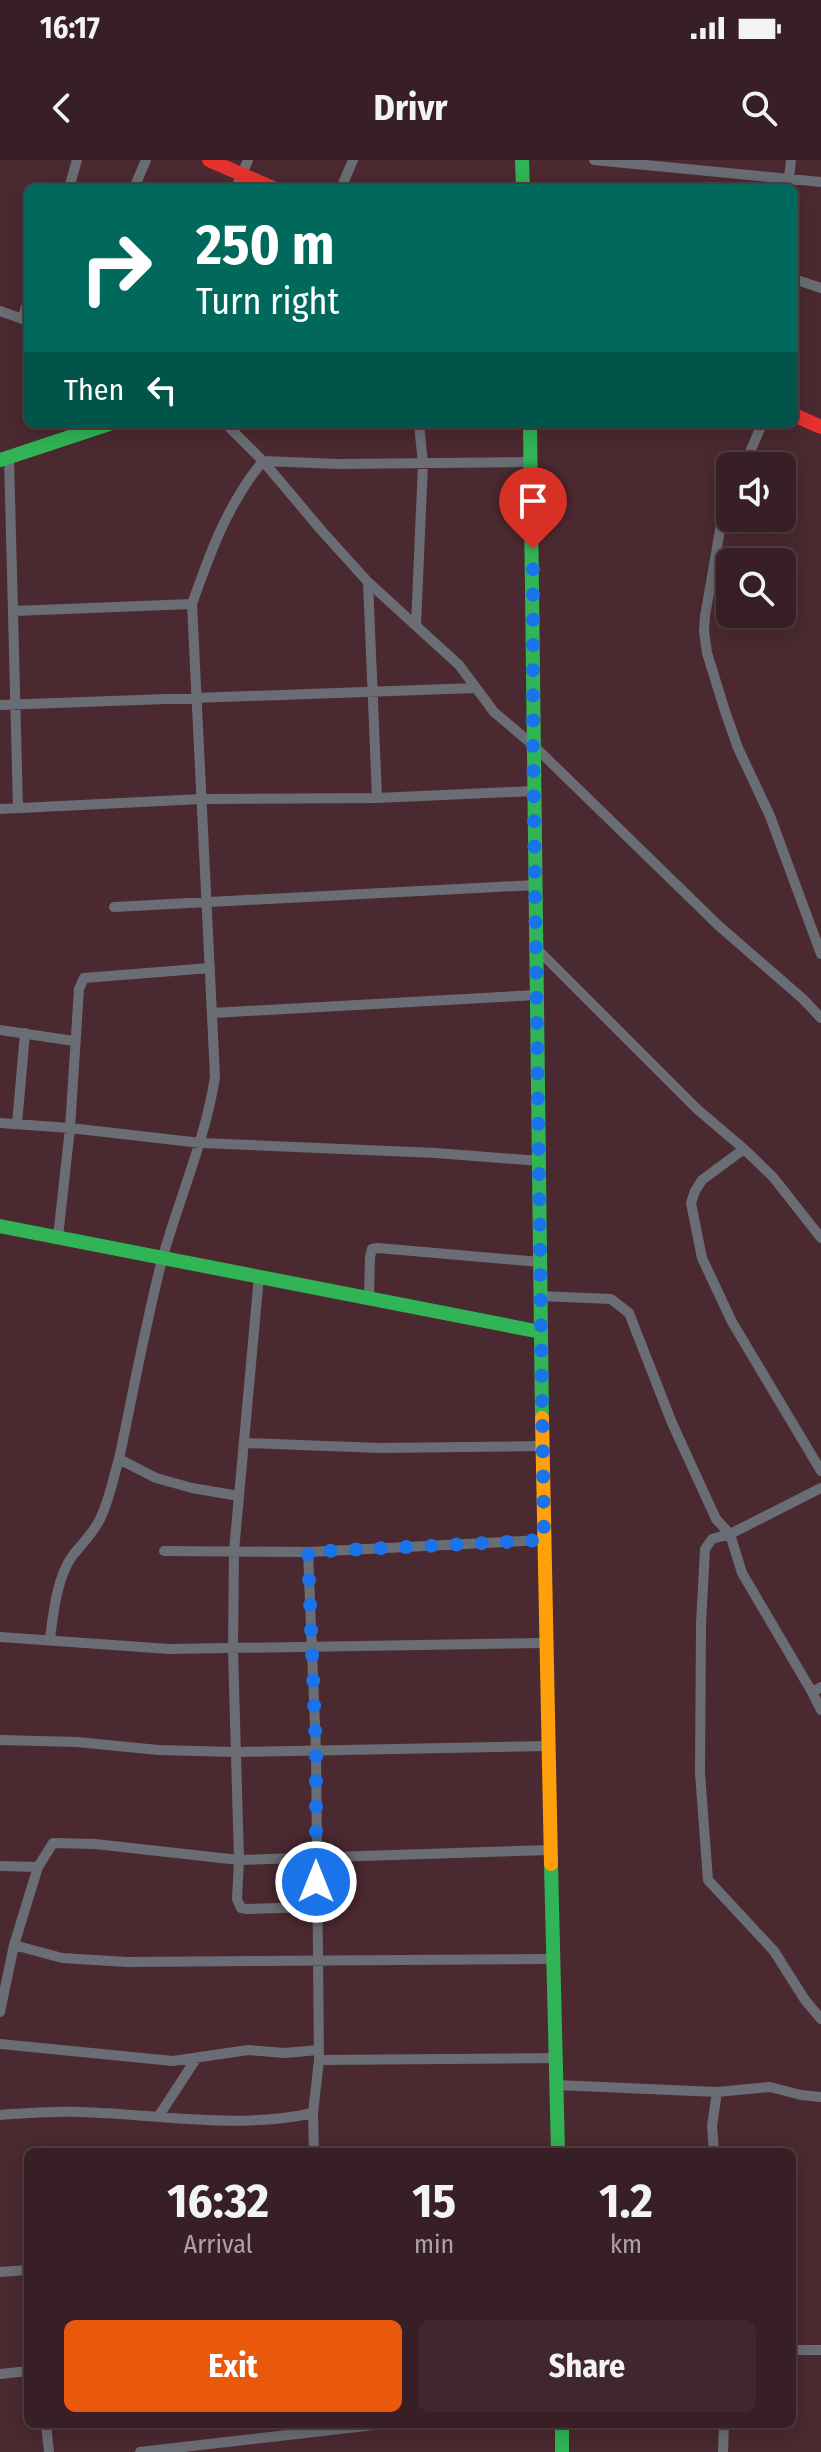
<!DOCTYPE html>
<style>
:root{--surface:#381f25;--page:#3f272d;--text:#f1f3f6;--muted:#aba2a7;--line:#523d42;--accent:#ea580c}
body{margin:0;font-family:"Fira Sans Condensed",sans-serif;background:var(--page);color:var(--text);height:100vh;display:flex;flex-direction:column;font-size:30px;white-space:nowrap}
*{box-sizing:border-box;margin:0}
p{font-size:26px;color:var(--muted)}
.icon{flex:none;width:44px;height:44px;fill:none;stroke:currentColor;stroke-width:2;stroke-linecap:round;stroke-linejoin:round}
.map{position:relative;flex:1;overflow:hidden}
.details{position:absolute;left:24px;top:1988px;width:772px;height:280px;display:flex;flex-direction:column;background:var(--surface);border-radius:12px;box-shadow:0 4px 20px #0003,0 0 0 2px var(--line)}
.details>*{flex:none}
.hud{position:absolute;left:24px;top:24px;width:774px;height:244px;border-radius:12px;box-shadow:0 4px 20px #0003,0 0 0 2px var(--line);background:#00695c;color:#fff;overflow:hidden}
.fabs{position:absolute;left:716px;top:292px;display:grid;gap:16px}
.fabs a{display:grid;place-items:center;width:80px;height:80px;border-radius:12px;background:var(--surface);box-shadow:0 4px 20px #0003,0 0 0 2px var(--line);font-size:40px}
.pin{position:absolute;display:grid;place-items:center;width:68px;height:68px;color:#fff;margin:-82px -34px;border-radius:50% 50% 50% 0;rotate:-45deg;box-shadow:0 0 8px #0007}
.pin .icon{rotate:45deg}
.me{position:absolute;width:88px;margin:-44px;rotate:0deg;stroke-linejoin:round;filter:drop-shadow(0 0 6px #0008)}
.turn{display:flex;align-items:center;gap:28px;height:168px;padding:0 40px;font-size:36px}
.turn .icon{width:104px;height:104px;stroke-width:2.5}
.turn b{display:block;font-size:56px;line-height:68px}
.then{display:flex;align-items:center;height:76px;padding:0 40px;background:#0003;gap:16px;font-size:30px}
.eta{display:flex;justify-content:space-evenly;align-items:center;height:136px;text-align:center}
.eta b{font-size:48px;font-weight:700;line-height:56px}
.primary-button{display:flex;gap:16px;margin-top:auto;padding:16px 40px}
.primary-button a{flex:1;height:92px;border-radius:12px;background:var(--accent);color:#fff;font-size:32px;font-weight:700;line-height:92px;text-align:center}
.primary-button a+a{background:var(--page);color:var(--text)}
.status{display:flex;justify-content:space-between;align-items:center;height:56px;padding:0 40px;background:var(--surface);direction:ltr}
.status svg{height:22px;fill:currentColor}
header{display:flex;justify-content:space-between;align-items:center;height:104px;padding:0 40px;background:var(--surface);font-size:36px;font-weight:700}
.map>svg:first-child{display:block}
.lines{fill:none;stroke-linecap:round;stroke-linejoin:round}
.street{stroke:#6b6d74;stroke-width:10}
.fast{stroke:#30b455;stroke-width:14}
.slow{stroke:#ff9f0a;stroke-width:14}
.jam{stroke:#e5322d;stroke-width:14}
.route{stroke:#1a73e8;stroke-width:14;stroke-dasharray:0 25.2}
</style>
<div class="status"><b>16:17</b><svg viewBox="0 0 49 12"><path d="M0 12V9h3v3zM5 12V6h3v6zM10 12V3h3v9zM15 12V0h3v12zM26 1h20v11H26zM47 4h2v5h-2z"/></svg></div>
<header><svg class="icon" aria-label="back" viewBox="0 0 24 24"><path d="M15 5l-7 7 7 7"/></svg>Drivr<svg class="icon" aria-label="search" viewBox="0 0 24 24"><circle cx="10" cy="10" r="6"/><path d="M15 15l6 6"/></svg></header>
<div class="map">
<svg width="821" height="2292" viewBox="0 0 821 2292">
<rect width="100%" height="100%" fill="#4b2931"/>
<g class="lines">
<path class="street" d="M594,0L821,22
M69,28L77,0
M134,28L146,0
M236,28L248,0
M341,28L353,0
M788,28L791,0
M794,119L821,128
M0,151L28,161
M22,159L28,142
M226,264L263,301L321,370L368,422L459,505L494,552L533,585L719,766L803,839L821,858
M9,297L18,648
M744,306L762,264
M730,335L723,353L705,456L704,471L707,493L725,551L738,588L770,656L821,794
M368,422L377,638
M14,451L192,444
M416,465L423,304L419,264
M0,545L475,528
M0,649L201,639L377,638L534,631
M114,747L535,725
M536,788L697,949L744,989L773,1017L821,1078
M212,853L537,835
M0,870L74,881
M0,963L70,968L201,983L436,993L539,1001
M17,964L25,873
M744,989L702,1020L695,1031L691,1043L702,1098L732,1162L821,1311
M58,1077L70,968L79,829L84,818L210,808
M259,1116L234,1391L233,1490L239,1700L237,1739L241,1748L247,1749L316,1747
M540,1136L611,1139L629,1153L672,1263L716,1359L730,1374L742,1413L812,1532L821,1527
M369,1138L370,1097L372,1089L378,1088L540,1102
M244,1283L380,1288L543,1286
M821,1328L730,1374L712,1379L705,1389L701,1464L700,1613L708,1720L774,1791L805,1840L821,1859
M239,1336L192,1328L156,1318L119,1299C133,1233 145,1166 162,1100C179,1038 205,981 215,917L192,444C210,393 228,343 263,301L338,304L532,302
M164,1391L308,1392L544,1380
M308,1392L316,1591L319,1900L313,1953L314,1992
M0,1477L169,1489L545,1483
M50,1479C53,1454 57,1416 73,1395C83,1383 93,1373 100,1359C109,1341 113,1319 119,1299
M812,1532L821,1550
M0,1580L77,1582L158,1590L236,1592L548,1586
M0,1706L38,1707
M14,1785L62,1798L127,1802L553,1799
M0,1852L14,1785L38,1707L53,1683L95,1684L239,1700L550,1690
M0,1884L173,1901L248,1890L285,1893L318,1890
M319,1900L555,1898
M556,1925L717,1932L770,1927L801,1935L821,1937
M0,1955C27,1953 53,1951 80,1952C158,1954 236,1970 313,1953
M158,1957L196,1899
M714,1992L712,1966L717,1932
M0,2112L28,2110
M792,2190H821
M0,2214L28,2211
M46,2264L49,2292
M140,2292L383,2264
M723,2292L724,2264"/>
<path class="fast" d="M522,0L523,28
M530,264L542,1258
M0,300L109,264
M0,1066L541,1172
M551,1704L558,1992
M562,2264V2292"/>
<path class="slow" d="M542,1258L551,1704"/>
<path class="jam" d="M209,0L273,28
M794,255L821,267"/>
</g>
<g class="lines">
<path class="route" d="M316,1722V1591L308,1392L544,1380L533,585V389"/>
</g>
</svg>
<div class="fabs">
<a><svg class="icon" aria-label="sound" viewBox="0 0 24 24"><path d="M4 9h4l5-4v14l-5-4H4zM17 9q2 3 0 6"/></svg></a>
<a><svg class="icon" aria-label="search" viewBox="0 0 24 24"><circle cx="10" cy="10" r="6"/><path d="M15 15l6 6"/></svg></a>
</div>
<div class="pin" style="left:533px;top:389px;background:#d93025"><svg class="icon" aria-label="arrive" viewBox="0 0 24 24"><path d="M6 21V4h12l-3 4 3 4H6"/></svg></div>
<svg class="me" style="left:316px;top:1722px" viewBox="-20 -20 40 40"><circle r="17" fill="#1a73e8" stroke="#fff" stroke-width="3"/><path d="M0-11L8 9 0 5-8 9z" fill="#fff"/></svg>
<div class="hud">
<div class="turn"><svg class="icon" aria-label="right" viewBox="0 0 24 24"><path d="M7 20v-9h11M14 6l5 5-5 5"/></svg><div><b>250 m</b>Turn right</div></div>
<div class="then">Then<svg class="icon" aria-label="left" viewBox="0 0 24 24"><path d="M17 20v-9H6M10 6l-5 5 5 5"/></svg></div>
</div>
<section class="details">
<div class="eta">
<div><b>16:32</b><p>Arrival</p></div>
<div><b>15</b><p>min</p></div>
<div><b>1.2</b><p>km</p></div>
</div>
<div class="primary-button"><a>Exit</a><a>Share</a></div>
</section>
</div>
